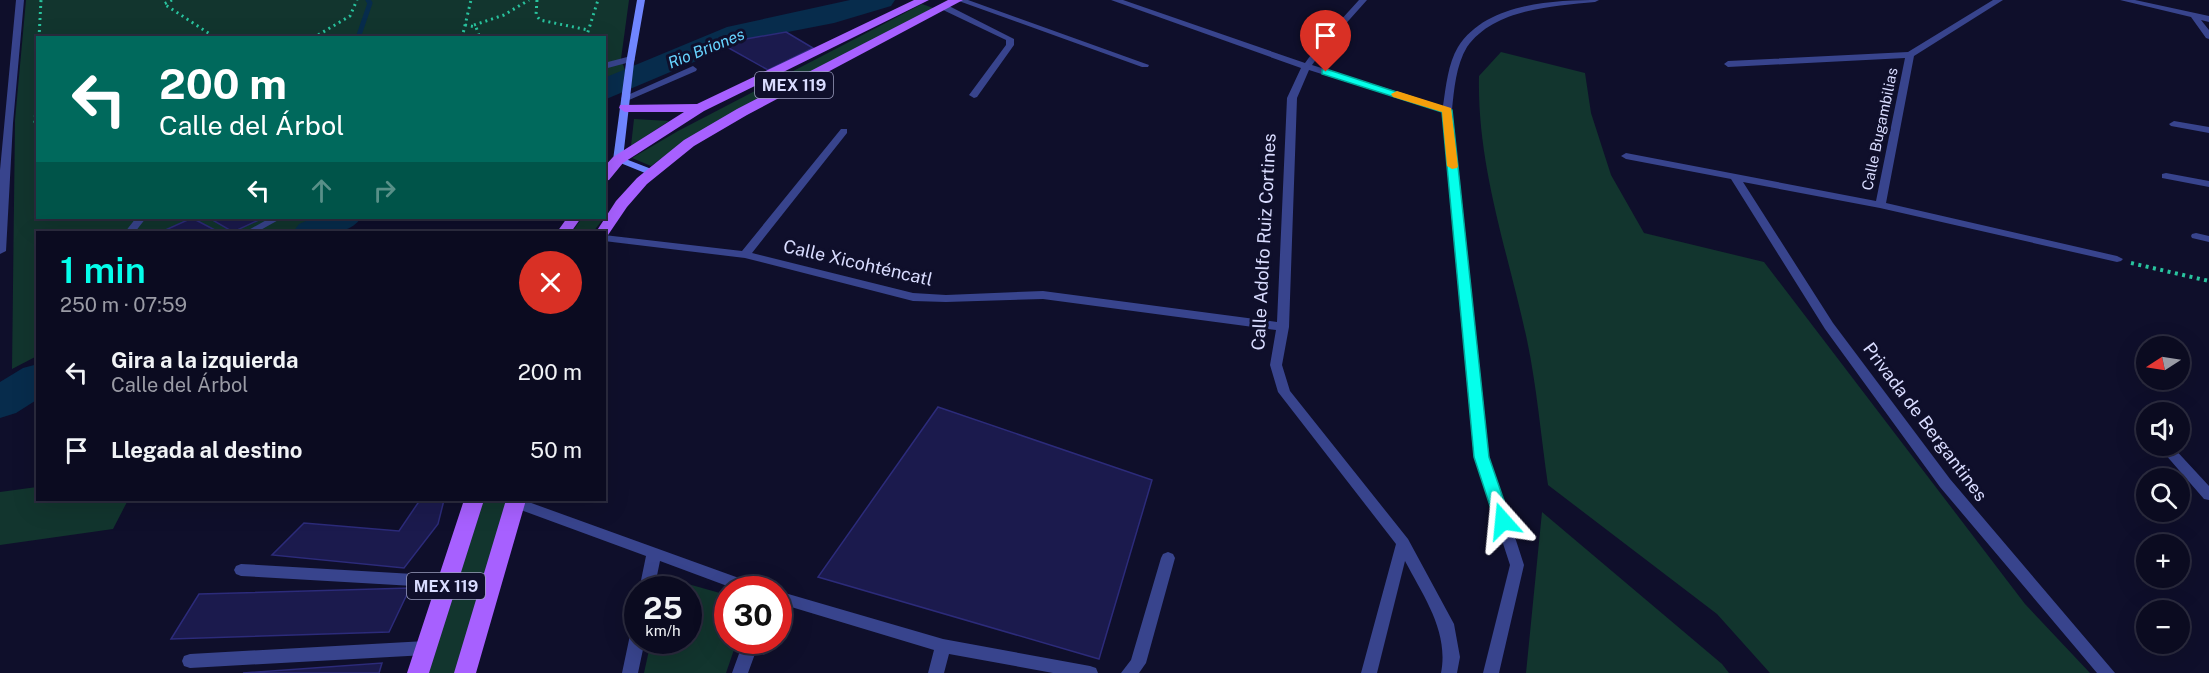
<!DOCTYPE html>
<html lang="es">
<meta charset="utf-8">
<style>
:root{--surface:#0b0b20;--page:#141429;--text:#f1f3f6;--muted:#9a9ba5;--line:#2b2b3e;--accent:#05ffeb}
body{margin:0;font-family:"Public Sans",sans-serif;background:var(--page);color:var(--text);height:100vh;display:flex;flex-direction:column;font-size:22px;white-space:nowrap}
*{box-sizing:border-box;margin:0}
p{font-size:20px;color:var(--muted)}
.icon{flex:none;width:33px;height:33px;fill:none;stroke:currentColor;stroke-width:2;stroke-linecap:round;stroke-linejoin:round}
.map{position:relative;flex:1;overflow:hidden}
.panel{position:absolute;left:36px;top:231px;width:570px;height:270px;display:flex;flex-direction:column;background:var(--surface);border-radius:0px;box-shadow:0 6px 24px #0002,0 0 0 2px var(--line)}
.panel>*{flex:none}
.top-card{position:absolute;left:36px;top:36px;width:570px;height:183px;border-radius:0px;box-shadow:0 6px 24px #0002,0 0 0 2px var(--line);background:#00695c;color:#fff;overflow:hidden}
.needle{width:39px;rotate:258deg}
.buttons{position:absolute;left:2136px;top:336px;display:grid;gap:12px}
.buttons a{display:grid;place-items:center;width:54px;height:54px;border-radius:50%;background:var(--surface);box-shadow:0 6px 24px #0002,0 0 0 2px var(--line);font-size:30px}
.speed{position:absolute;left:624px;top:576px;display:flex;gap:12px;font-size:30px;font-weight:700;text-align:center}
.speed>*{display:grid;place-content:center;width:78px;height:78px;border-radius:50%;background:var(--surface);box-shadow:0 6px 24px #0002,0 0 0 2px var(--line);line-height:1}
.speed small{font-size:15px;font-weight:400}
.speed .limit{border:9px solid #d22;background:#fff;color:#111}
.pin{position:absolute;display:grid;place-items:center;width:51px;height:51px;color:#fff;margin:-62px -26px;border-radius:50% 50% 50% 0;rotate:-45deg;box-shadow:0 0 6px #0007}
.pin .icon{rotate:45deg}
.me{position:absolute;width:66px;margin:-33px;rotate:342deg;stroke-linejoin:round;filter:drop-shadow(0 0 4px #0008)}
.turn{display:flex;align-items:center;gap:21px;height:126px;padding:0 24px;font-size:27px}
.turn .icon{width:78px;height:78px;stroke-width:2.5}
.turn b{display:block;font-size:42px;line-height:51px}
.lanes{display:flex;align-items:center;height:57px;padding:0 24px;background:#0003;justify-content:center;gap:30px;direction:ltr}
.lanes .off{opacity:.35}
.round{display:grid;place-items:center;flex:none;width:63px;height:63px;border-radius:32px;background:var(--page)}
.headline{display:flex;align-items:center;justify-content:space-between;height:102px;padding:0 24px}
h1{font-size:36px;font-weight:600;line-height:45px;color:var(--accent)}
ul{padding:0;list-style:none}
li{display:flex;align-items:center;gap:18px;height:78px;padding:0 24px}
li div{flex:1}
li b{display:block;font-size:22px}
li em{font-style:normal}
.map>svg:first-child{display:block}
.green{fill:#12352e}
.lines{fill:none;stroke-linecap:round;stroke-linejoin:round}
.stream{stroke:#072c4c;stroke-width:5}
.river{fill:#072c4c;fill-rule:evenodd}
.building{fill:#1b1a4d;stroke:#2c2b7a;stroke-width:1.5}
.path-far1{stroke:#29c39e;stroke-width:3;stroke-dasharray:2 4;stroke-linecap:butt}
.path{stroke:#29c39e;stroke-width:4;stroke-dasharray:3 4.5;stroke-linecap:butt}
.service{fill:#38448d;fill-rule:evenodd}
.minor{fill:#38448d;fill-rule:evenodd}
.secondary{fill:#7086ff;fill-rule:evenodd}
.primary{fill:#a760ff;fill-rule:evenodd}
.route{fill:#05ffeb;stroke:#03a699;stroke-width:1.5}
.slow{fill:#f59e0b}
.labels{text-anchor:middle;stroke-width:6;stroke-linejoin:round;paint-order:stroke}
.far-street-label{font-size:15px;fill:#d9dcff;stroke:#0f0f2b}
.far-water-label{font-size:16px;font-style:italic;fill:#67d4ff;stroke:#0f0f2b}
.shield{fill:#0f0f2b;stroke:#9c9ebf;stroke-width:1.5}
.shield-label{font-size:16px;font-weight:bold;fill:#d9dcff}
.street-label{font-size:18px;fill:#d9dcff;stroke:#0f0f2b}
</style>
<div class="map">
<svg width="2209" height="673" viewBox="0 0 2209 673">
<rect width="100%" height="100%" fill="#0f0f2b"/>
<path class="green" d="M26,0H629L621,59L625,70L605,80L604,38H38V218H324L293,232H38L37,356L12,369L15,120Z
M922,4L936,9L688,139L651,166L632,158L678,131Z
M1501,52L1585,73L1591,113L1611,175L1644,233L1764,262L2025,604L2090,673H1770L1717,614L1548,485C1541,437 1537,388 1527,340C1508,252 1477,167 1479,76Z
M634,119L669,121L631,146Z
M582,218H604L593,232H572Z
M37,487L38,500H128L113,529L0,545V492Z
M482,500H512L457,673H427Z
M1542,512L1722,664L1729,673H1526Z
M663,577L727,595L728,640L737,641L726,673H644L651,641L688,640V590L660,589Z"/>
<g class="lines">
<path class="stream" d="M358,38L370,3L368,0"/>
<path class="river" d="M850,0H895L891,6L834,23L746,40L604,100V78L727,27Z
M313,218H361C346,239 316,232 293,232L299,224Z
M38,364V399L16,413L0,418V382L23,368Z"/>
</g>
<path class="building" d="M786,32L813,48L768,70L727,47L746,39Z
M192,218L213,229L206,232H161Z
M209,218H263L233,232Z
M938,407L1152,480L1099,659L818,577Z
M420,500H444L438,524L404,568L272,555L304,523L399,531Z
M410,588L389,632L171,639L199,594Z
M382,663L379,673H243Z"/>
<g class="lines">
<path class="path-far1" d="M172,0L164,4L216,38
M537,0L536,15L540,20L588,30
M465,25L476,27L480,38
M474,25L504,15L529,0
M39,38L41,0
M313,38L350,16L357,0
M462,38L471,0
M586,38L598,0
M38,73L35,122H38"/>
<path class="path" d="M2131,263L2209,281"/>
<path class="service" d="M631,56L635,59L634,61L604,69V63Z
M693,66L697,69L696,71L629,100H623L621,98Z
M136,218H146L135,232H125Z
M270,218H282L257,232H245Z"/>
<path class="minor" d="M16,0H24L13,123L6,251L0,254V170Z
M956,0H968L1149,65L1148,67H1142Z
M1111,0H1123L1305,63L1319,44L1359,0H1367L1325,47L1312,65L1443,106C1446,86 1448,64 1458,47C1486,3 1553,0 1599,0L1595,2C1553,6 1494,9 1467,47C1456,65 1454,90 1452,110L1489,457L1524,565L1499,673H1483L1510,565L1475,457L1442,112L1309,70L1297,98L1289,327L1282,365L1290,391L1408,539L1454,624L1460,657L1457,673H1441C1449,632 1424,597 1405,561L1377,673H1361L1396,544L1278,392L1270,365L1276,330L1043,299L946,302L913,301L745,258L604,241V235L742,251L841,129H847V133L752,253L913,293L946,295L1043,291L1277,322L1287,98L1301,68Z
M1993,0H2003L1914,56L1886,203L2117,256L2123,259L2121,261L2117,262L1880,208L1743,182L1833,323L1950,479L2115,673H2097L1940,487L1825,329L1731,179L1626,159L1621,156L1626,153L1876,201L1905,58L1728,67L1724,64L1728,61L1908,52Z
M2120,0H2135L2209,16V22L2201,20L2209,30V39L2206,38L2191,17Z
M941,5H947L1014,39V45L977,97L974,98L969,95L1006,45V40L941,9Z
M2174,121L2209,127V133L2171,126L2169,124Z
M2166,173L2209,181V187L2162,178V174Z
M2196,233L2209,236V242L2192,238L2191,236L2192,234Z
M2158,446H2172L2209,486V500L2204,499Z
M509,500H523L761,586L763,590H738L660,561L654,590H639L646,556L510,506L508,502Z
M1168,552L1173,554L1175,558L1146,663L1139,673H1121L1131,660L1161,558L1163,554Z
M241,564L448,576L453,578L455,582L453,586L448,588L241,576L236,574L234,570L236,566Z
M778,591L943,639L1090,666L1096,668L1098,673H1053L949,654L944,673H928L934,650L778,603Z
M638,629V640H645L638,673H622L630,635L633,630Z
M744,640H760L748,673H732Z
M426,641L431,643L434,648L431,653L426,655L190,668L184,666L182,661L184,656L190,654Z"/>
<path class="secondary" d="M637,0H645L634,63L623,158L654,170L655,172L650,175L613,160L626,63Z"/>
<path class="primary" d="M914,0H929L704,111L623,163L609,180L604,181V167L613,157L684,112H625L619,108L620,105L697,104Z
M948,0H963L747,115L694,146L647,184L627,207L608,235L604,236V232H596L616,201L637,178L684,140L737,109Z
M567,218H581L571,232H557Z
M464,500H484L429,673H407Z
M506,500H526L476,673H454Z"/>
</g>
<path class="route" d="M1326,69L1452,110L1489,457L1511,521L1508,526L1503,528L1497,526L1495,521L1474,457L1442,112L1322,74V70Z"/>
<path class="slow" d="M1397,91L1451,108L1458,166L1457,168L1452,169L1447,166L1442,112L1393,97L1391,94Z"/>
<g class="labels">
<g class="far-street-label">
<text transform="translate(1880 129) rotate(-78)" y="5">Calle Bugambilias</text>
</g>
<g class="far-water-label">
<text transform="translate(706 48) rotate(-22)" y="6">Rio Briones</text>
</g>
<g class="shield">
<rect x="755" y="72" width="78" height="26" rx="4.5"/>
<rect x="407" y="573" width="78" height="26" rx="4.5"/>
</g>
<g class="shield-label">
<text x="794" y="91">MEX 119</text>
<text x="446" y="592">MEX 119</text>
</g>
<g class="street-label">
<text transform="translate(1264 242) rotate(-87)" y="6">Calle Adolfo Ruiz Cortines</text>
<text transform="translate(858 263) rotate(13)" y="6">Calle Xicohténcatl</text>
<text transform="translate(1925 422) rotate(53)" y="6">Privada de Bergantines</text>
</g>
</g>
</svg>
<div class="buttons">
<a><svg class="needle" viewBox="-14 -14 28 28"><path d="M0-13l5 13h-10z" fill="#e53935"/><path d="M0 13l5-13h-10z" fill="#9a9ba5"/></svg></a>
<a><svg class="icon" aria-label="sound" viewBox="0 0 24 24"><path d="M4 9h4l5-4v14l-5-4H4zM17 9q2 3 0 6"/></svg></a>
<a><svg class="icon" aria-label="search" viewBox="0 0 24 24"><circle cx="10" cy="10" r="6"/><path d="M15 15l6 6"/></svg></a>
<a>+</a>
<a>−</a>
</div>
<div class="speed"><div>25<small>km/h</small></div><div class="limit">30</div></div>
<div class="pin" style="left:1326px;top:72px;background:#d93025"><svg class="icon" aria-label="arrive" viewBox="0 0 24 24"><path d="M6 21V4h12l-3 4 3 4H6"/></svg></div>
<svg class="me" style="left:1503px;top:521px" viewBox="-20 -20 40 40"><path d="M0-17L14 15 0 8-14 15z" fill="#05ffeb" stroke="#fff" stroke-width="4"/></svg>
<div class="top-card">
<div class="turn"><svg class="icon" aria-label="left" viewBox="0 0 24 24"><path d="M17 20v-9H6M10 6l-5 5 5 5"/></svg><div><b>200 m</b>Calle del Árbol</div></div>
<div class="lanes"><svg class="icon" aria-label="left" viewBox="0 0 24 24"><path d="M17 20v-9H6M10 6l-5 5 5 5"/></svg><svg class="icon off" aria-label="ahead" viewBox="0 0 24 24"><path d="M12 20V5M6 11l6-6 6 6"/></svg><svg class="icon off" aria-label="right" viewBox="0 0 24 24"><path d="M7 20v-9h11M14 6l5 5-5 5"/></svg></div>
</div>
<section class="panel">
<div class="headline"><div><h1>1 min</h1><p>250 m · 07:59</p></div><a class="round" style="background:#d93025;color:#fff"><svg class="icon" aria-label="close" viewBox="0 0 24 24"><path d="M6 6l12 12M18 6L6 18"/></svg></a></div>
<ul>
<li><svg class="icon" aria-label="left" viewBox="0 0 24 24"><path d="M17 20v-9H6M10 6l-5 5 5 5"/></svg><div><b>Gira a la izquierda</b><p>Calle del Árbol</p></div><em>200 m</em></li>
<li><svg class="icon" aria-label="arrive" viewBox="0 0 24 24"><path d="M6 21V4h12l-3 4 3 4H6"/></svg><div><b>Llegada al destino</b></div><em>50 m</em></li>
</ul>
</section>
</div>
